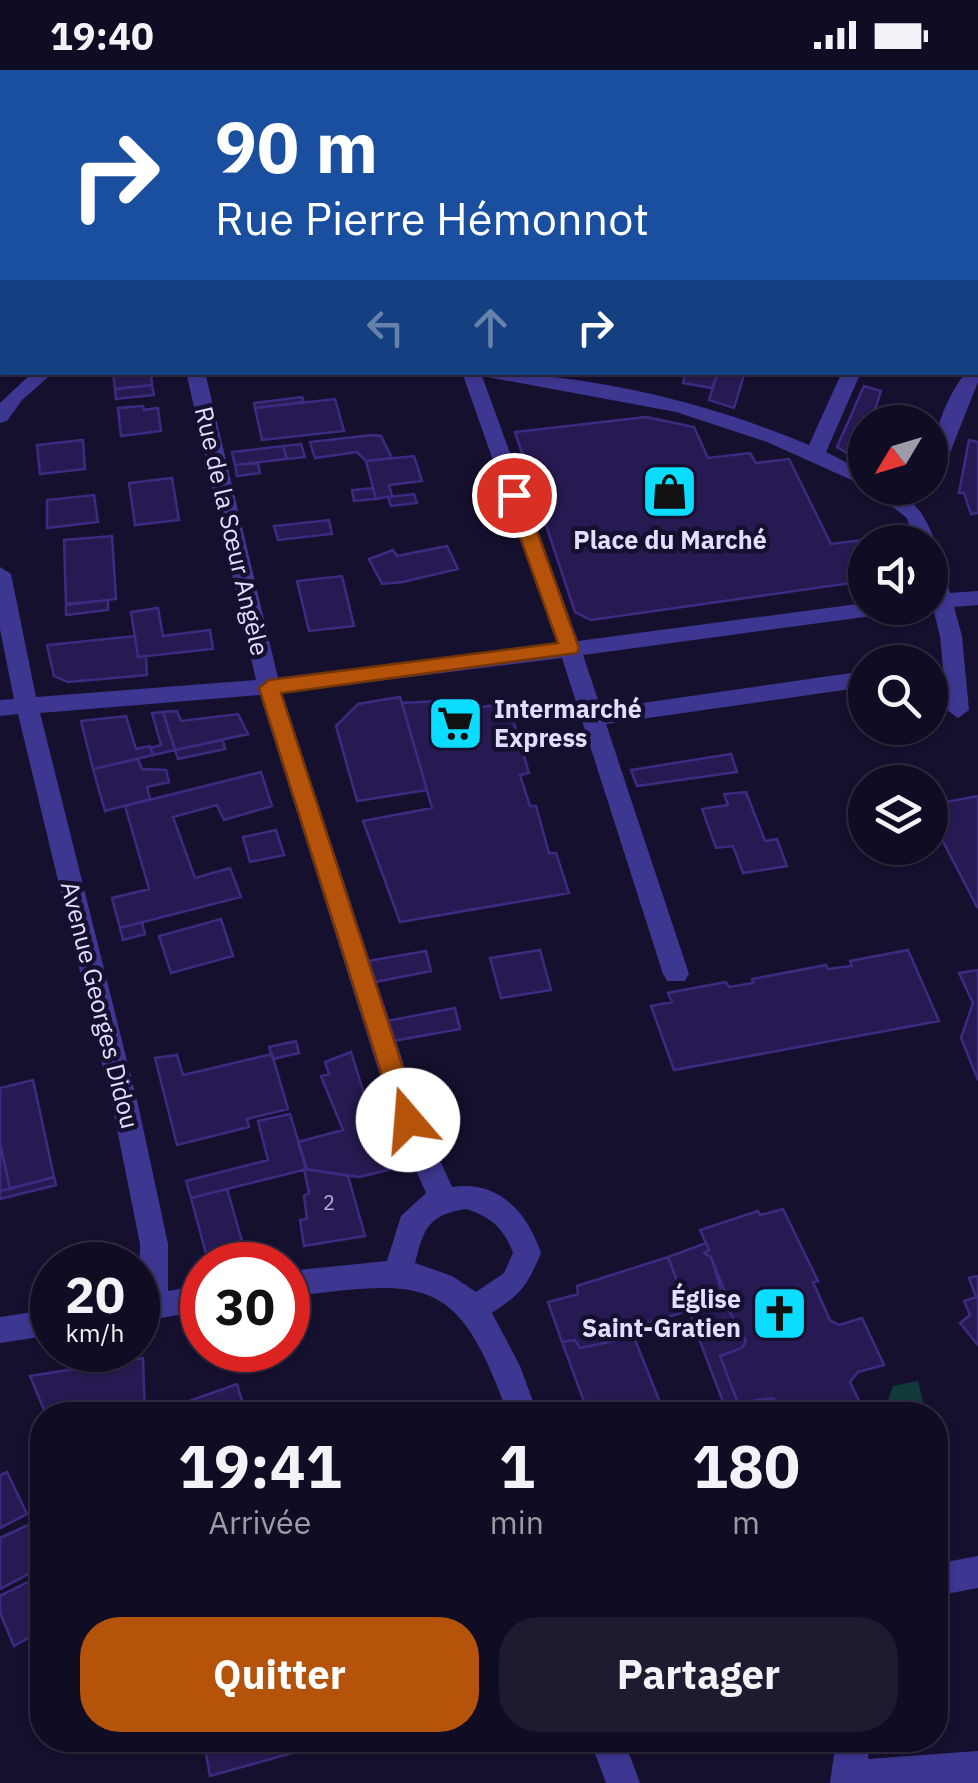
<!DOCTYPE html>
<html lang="fr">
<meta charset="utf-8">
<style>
:root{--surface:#100c23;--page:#1e1a30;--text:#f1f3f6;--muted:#9c9ba6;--line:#302c41;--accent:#b45309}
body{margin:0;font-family:"IBM Plex Sans",sans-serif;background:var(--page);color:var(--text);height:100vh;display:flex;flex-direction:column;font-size:38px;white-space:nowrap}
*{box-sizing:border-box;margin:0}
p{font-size:32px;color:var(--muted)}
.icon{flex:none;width:55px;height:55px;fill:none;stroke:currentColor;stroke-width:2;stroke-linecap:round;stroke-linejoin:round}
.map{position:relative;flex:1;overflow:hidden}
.panel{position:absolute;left:30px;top:1332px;width:918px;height:350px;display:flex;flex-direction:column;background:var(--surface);border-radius:40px;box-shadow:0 2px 8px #0004,0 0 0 2px var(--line)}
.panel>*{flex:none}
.top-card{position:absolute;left:0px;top:0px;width:980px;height:305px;box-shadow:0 2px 8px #0004,0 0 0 2px var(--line);background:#1a4fa0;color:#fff;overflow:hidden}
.needle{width:65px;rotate:232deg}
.controls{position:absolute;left:848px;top:335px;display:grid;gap:20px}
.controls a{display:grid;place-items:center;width:100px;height:100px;border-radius:50%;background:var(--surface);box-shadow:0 2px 8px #0004,0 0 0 2px var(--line);font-size:50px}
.speed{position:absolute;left:30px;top:1172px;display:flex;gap:20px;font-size:50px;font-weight:700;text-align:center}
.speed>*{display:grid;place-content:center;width:130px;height:130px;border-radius:50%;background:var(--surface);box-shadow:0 2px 8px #0004,0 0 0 2px var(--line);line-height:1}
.speed small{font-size:25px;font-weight:400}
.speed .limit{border:15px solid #d22;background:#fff;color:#111}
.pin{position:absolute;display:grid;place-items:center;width:85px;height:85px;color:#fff;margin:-42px;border:5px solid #fff;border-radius:50%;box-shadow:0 2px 10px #0007}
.me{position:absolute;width:110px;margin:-55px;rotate:342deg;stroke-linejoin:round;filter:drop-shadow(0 0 8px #0008)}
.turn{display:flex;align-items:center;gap:35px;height:210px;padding:0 50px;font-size:45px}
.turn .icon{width:130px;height:130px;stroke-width:2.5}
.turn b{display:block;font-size:70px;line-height:85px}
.lanes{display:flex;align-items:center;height:95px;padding:0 50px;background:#0003;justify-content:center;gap:50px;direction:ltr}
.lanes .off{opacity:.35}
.eta{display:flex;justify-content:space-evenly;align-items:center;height:170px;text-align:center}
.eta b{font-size:60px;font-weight:700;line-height:70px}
.primary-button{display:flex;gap:20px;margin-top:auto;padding:20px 50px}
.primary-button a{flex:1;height:115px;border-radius:40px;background:var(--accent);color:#fff;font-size:40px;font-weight:700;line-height:115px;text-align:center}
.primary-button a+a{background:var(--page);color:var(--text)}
.status{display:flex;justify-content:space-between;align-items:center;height:70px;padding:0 50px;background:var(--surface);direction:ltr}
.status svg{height:28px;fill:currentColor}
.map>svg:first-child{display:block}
.green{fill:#123a3a}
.building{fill:#271a52;stroke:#3e2a80;stroke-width:2.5}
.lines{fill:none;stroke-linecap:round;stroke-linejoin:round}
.minor{fill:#3e3792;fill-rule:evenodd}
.route{fill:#b45309;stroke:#753606;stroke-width:2.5}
.labels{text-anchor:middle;stroke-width:9;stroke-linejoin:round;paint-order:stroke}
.number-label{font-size:20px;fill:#b4add4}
.street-label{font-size:25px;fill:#e3deff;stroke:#16102f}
.poi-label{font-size:25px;font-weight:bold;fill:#e3deff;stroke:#16102f}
</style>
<div class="status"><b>19:40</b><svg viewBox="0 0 49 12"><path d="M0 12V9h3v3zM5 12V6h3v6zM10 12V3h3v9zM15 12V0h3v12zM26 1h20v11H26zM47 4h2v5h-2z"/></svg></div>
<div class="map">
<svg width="978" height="1713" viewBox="0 0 978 1713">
<rect width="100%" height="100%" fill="#16102f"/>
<path class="green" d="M918,1311L926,1345H883L893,1316Z"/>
<path class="building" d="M113,302H151L152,315L115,319Z
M686,302H718L712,318L683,313Z
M718,302H745L734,338L709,330Z
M152,315L154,325L116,329L115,319Z
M864,316L881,321L871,352H865V394L837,377Z
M302,327L304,332L255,338L254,333Z
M335,329L344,361L262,370L255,338Z
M143,336L144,340L158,338L161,361L121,366L118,338Z
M646,347L694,357L708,388L750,383L756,393L789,389L831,474L871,469L882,472H865V511L591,550L575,542L515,362Z
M372,365L381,366L392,388L366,391L357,382L315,388L310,372Z
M83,370L85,399L40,404L37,375Z
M969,370L978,372V443L971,444L964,423H959Z
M301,374L305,387L287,389L283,376Z
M283,376L287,389L235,395L232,382Z
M414,386L422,411L389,415L392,426L376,429L366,391Z
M258,393L260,403L237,406L235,395Z
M172,408L179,450L135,455L129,413Z
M373,418L376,429L354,431L352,420Z
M414,424L417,433L391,436L388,427Z
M94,425L98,452L47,458V430Z
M329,450L332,464L278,470L274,456Z
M112,466L116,529L66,535L64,470Z
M447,476L458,499L403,512L382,514L369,489L393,480L397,486Z
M342,506L354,556L309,561L297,511Z
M108,530V540L66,545V534Z
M158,538L163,566L210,560L213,579L138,587L131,542Z
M135,566L138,587H146L147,605L68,612L54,606L47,575Z
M400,627L427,720L357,731L336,656L358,634Z
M440,631L443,643L508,633L529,703L520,705L530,736H536L549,783H556L569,823L400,852L363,751L432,738L402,633Z
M177,641L181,651L238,644L248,664L175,680L163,642Z
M163,642L175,680L153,685L150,678L161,675L152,643Z
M126,646L136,679L150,676L153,685L93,699L81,651Z
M223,670L225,679L178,689L175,680Z
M731,684L737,702L637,716L631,700Z
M138,689L142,699L166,700L169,712L147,717L150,729L105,741L93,699Z
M261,702L272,736L224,750L217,735L173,747L195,808L230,798L241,827L120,858L112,828L149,819L125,736Z
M746,722L765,771L777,769L787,796L743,803L733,776L716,778L702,739L728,735L724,724Z
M978,726V836L977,837L935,756L944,754L935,734Z
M276,760L284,785L250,792L243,767Z
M221,849L233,886L171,903L159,866Z
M142,852L145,864L123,870L120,858Z
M540,880L551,920L501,928L490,888Z
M908,880L939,951L674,1000L651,936L672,932L668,923L726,912L729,917L753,913L752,909L826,895L828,899L852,896L850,891Z
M426,881L431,901L375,912L368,891Z
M978,900V1010L961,968L973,933L959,903Z
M455,938L460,959L393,971L387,951Z
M296,971L299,983L273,989L269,977Z
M351,982L388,1100L359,1107L306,1099L298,1072L343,1060L321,1006L329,1004L325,992Z
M272,984L288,1039L247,1049L249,1057L177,1075L155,988L177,985L183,1005Z
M33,1010L54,1107L10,1119L0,1073V1018Z
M290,1044L307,1099L191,1128L186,1111L268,1090L258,1051Z
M0,1073L10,1119L0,1121Z
M304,1099L348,1106L365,1166L304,1176L300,1150L307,1149L304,1126L309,1123Z
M54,1107L56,1115L0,1129V1121Z
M227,1119L246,1185L208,1191L191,1128Z
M783,1139L818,1211L813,1212L830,1250L839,1255L862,1248L884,1295L858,1302L850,1312L861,1335L856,1345H786L773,1328L738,1333L720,1286L742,1278L746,1271L725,1233V1222L711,1187L704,1183L709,1180L700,1160L758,1141L760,1145Z
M706,1173L709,1180L704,1183L711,1187L725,1233L746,1271L742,1278L720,1286L738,1333L773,1328L786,1345H728L668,1187Z
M668,1187L688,1241L631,1258L634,1267L580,1278L575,1270L562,1272L548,1232L578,1224L577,1216Z
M978,1206V1275L960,1253L970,1245L964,1231L976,1227L969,1208Z
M634,1267L665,1345H589L562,1272L575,1270L580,1278Z
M143,1288L145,1344L46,1345L30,1306Z
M237,1314L246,1345H174L172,1337Z
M7,1402L27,1444L0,1458V1405Z
M30,1454L42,1481V1497L0,1519V1468Z
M42,1505V1560L14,1576L0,1543V1526Z
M211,1670H292L296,1682L210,1706L204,1673Z"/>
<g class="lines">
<path class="minor" d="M128,0H144L145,2H129Z
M201,0H230L232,2H203Z
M922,0H942L944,2H924Z
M978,297V312L940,408L930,414C930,375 941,334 966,302H978Z
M33,302H54L22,330L7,351L0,353V333Z
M186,302H205L278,608L557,573L462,302C581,302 699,329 809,375L842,302H861L826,382L865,402V416L767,372L676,342L482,306L578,571L865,533V538H890L879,545L583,585L601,639L865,601V617L606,654L689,904L685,911H667L663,904L562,588L282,623L422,1050L452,1117C499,1110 527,1142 541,1183C527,1216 522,1223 492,1243L520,1296L538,1345H508C458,1203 425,1210 288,1227V1201L387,1191L401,1146L426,1123L394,1050L260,625L40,643L139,1039L168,1174V1221L202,1215V1241L138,1252L140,1174L113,1039L18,644L0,646V630L14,629L0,559V497L11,504L36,627L256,610ZM466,1139C491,1147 504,1158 513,1183L504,1203L476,1222L452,1206L415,1193C424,1158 428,1145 466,1139Z
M868,418C905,416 924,439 935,472L932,477L930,472H915L907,448Z
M930,480L940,487L950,523L978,521V535L954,537L962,566L969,640L958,648L947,640L940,566L933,538H928Z
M52,1239V1265L0,1273V1247Z
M978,1486V1518L935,1526V1494Z
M590,1670H624L640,1713H606Z
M836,1670H870L868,1689L978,1681V1713H830Z"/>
</g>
<path class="route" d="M514,419L524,425L579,578L577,583L281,623L420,1050L408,1060L396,1050L259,618L269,610L558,573L505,425Z"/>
<defs>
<symbol id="shop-square" viewBox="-11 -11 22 22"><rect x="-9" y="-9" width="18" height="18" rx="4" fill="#0addff" stroke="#16102f"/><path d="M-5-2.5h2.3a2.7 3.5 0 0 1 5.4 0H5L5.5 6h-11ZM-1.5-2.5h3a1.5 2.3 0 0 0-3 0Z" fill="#111"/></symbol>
<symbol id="supermarket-square" viewBox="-11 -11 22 22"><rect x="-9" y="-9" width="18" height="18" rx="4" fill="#0addff" stroke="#16102f"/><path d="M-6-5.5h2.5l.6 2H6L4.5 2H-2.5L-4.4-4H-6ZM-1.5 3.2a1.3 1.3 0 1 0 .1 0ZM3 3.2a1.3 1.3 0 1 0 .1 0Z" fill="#111"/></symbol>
<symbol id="church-square" viewBox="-11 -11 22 22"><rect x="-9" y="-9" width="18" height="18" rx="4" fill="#0addff" stroke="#16102f"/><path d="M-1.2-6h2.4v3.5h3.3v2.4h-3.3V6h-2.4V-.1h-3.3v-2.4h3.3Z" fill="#111"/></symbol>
</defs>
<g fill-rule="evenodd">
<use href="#shop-square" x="638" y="390" width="63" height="63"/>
<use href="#supermarket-square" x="424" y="622" width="63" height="63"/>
<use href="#church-square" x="748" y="1212" width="63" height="63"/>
</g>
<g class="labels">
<g class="number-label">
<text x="329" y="1140">2</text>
</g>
<g class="street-label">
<text transform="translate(232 461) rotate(77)" y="9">Rue de la Sœur Angèle</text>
<text transform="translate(100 935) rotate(76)" y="9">Avenue Georges Didou</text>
</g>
<g class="poi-label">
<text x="670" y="479">Place du Marché</text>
<text x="494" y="648" text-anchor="start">Intermarché<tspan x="494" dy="29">Express</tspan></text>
<text x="741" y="1238" text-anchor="end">Église<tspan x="741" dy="29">Saint-Gratien</tspan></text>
</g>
</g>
</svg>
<div class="controls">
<a><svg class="needle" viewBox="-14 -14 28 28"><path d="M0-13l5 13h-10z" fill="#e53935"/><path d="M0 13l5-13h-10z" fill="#9c9ba6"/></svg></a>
<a><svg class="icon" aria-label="sound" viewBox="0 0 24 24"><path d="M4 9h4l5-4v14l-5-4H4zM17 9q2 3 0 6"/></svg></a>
<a><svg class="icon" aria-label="search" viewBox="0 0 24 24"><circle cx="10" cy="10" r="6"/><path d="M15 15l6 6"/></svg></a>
<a><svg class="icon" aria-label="layers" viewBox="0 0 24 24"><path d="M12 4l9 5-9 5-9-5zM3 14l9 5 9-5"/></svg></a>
</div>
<div class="speed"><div>20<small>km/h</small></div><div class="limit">30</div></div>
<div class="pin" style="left:514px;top:425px;background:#d93025"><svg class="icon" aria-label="arrive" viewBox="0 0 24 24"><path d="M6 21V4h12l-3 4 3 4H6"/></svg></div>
<svg class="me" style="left:408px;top:1050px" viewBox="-20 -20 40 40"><circle r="19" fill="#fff"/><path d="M0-13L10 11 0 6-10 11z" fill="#b45309"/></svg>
<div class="top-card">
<div class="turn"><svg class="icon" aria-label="right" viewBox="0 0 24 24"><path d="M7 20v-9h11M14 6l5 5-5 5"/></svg><div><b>90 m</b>Rue Pierre Hémonnot</div></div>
<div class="lanes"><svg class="icon off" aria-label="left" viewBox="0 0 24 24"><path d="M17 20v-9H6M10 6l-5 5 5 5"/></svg><svg class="icon off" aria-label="ahead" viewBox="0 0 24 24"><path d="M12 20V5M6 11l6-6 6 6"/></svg><svg class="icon" aria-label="right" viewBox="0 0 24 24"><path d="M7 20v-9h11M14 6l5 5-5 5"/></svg></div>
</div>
<section class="panel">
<div class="eta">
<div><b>19:41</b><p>Arrivée</p></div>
<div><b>1</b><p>min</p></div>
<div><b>180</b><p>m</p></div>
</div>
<div class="primary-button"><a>Quitter</a><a>Partager</a></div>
</section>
</div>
